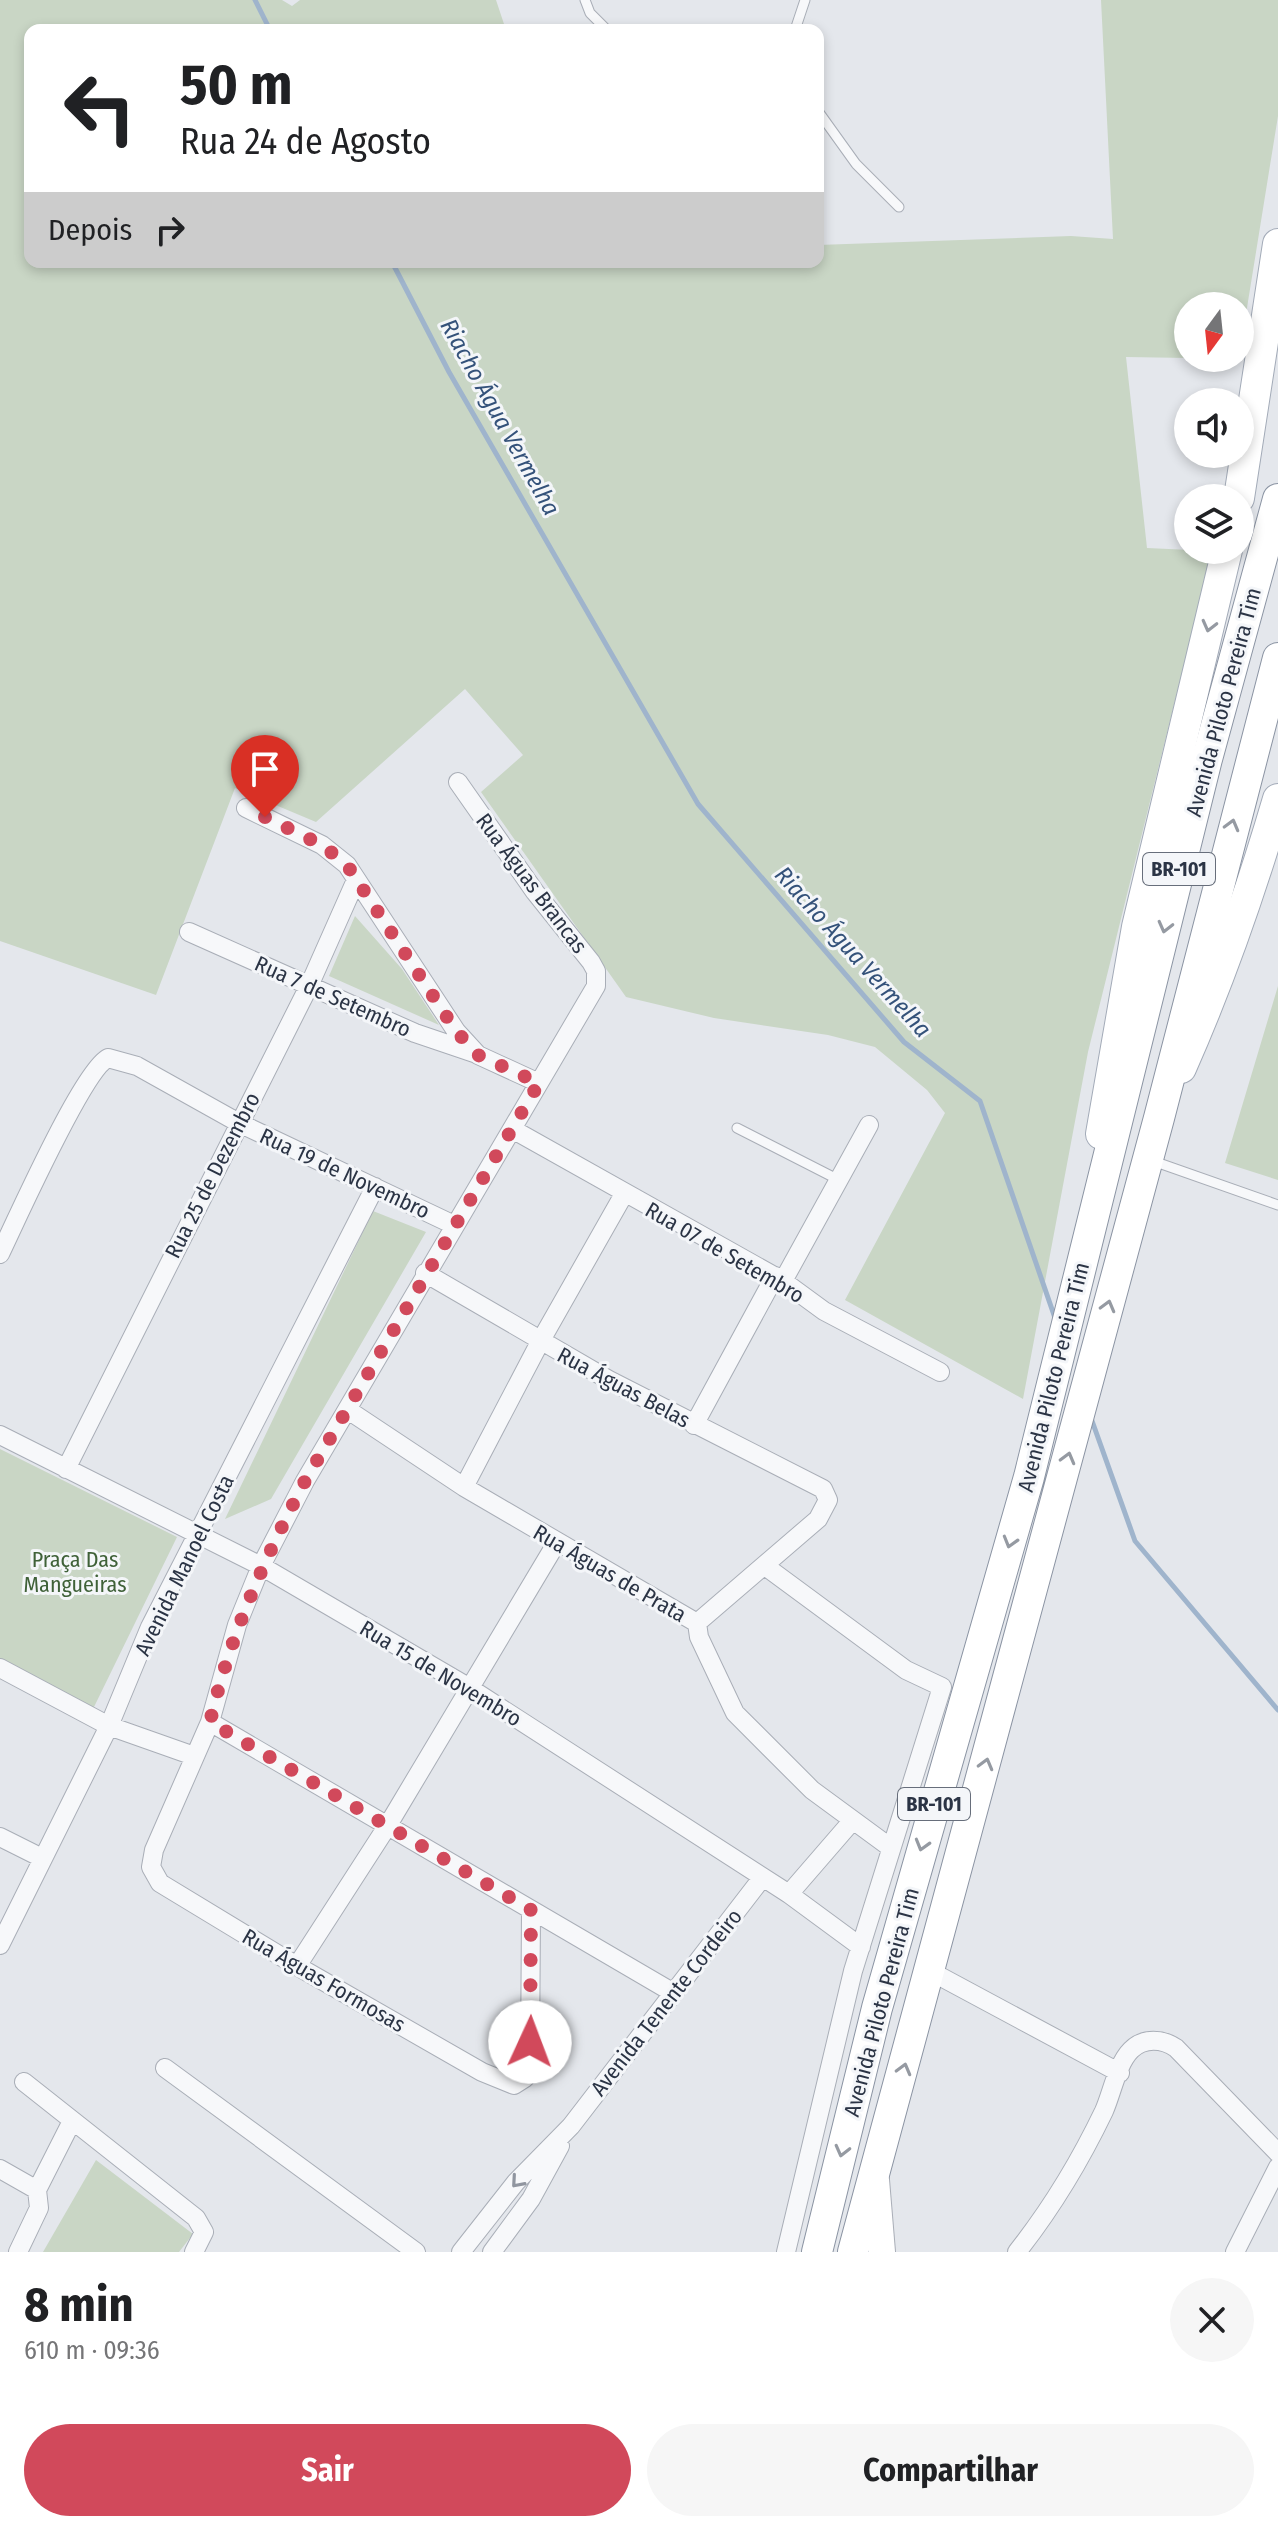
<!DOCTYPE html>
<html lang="pt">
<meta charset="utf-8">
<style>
:root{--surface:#fff;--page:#f6f6f6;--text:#202124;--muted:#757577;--accent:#d1495b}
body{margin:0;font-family:"Fira Sans Condensed",sans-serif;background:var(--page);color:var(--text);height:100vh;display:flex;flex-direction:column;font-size:30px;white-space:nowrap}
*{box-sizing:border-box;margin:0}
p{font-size:26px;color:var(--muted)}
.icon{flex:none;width:44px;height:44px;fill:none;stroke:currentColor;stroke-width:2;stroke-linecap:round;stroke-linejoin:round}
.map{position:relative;height:2252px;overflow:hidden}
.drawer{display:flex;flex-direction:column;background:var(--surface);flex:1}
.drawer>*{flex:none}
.banner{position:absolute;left:24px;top:24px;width:800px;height:244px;border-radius:16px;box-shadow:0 4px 12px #0003;background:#fff;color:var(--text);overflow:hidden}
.needle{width:52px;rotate:195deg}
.controls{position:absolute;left:1174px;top:292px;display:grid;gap:16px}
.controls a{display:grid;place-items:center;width:80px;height:80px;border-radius:50%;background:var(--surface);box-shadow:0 4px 12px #0003;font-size:40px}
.pin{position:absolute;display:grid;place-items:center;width:68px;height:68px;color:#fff;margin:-82px -34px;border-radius:50% 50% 50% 0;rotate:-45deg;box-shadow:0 0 8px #0007}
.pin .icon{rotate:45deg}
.me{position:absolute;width:88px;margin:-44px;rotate:2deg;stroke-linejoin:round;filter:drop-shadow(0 0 6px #0008)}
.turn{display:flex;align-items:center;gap:28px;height:168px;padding:0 24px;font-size:36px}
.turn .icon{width:104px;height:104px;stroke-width:2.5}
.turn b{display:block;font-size:56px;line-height:68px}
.then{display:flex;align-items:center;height:76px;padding:0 24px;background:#0003;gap:16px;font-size:30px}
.round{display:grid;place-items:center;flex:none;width:84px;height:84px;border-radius:42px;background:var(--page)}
.overview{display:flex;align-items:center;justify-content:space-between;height:136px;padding:0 24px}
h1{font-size:48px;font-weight:700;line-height:60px}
.button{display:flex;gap:16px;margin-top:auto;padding:16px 24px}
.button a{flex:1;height:92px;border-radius:48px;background:var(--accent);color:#fff;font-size:32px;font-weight:700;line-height:92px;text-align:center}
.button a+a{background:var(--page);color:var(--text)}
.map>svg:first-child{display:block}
.green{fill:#c9d6c5}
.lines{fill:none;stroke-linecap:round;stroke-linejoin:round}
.stream{stroke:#9fb4cc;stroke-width:5}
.service-casing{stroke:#a9aeb7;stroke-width:11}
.minor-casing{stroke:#a9aeb7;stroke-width:20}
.secondary-casing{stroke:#a9aeb7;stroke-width:28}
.primary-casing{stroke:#a3abb8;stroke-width:32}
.trunk-casing{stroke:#8b94a3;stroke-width:32}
.service{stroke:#f7f8fa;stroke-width:9}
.minor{stroke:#f7f8fa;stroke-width:18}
.secondary{stroke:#fff;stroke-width:26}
.primary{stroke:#fff;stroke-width:30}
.trunk{stroke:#fff;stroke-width:30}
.oneway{stroke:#959aa2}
.oneway2{stroke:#9196a0}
.route{stroke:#d1495b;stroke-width:14;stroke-dasharray:0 25.2}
.labels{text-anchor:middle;stroke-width:6;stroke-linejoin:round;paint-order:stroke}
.shield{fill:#f4f6f9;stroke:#676e7b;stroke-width:2}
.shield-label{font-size:20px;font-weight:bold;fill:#2b3445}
.street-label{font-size:22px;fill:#2b3445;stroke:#f4f6f9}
.park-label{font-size:22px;fill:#3f6138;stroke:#f4f6f9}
.water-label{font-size:24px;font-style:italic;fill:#34527a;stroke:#f4f6f9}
</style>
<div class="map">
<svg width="1278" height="2252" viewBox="0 0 1278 2252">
<rect width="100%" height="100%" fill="#e4e7ec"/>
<path class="green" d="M0,0H282L292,6L300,0H496L506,30H30V262H818V245L1071,236L1113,239L1101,0H1278V116L1240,351V306H1188V358L1126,357L1147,548L1212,551L1088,1052L1023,1399L845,1300L945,1113L927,1090L875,1047L828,1035L714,1018L626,997L481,792L523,755L465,689L316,822L235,788L156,995L0,941Z
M355,916L402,969L439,1025L329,976Z
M1278,986V1180L1225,1163Z
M373,1211L426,1232L271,1499L225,1519Z
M0,1449L177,1537L93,1709L0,1663Z
M96,2160L193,2234L179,2252H43Z"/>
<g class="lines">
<path class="stream" d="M255,0L270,30
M392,262L449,372L698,804L904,1042L980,1101L1055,1318
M1091,1418L1135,1541L1278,1710"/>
<defs>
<path id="service" d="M585,0L590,13L607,30
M795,30L805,0
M818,111L856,164L899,207
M737,1128L839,1180
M1153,1161L1278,1205"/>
<path id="minor" d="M458,782L535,892L591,962L596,971V986L305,1481L261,1566L237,1625L210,1722L154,1850L151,1867L160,1883L297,1966L482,2072L514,2085L525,2078L530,2060L531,1910
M246,808L322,845L347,865L456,1031L478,1055L539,1083
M189,932L415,1033L477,1054
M512,1129L783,1281L824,1311L940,1372
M0,1254C16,1221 83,1070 108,1058L137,1066L239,1123L454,1225
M425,1273L609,1380L823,1489L828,1500L818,1519L697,1623
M783,1281L869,1125
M348,1410L464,1487L697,1623
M694,1425L775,1276
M0,1435L261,1566L468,1687L789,1894L861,1947
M66,1469L309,986L356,880
M464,1487L540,1342L624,1194
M765,1566L906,1670L942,1687L853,1971L786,2252
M697,1623L699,1637L735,1713L812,1790L891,1848
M0,1668L109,1726L194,1756
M210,1722L672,1992
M0,1837L42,1858
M789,1894L853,1820
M0,1945L109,1726L150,1627L375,1187
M297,1966L388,1825L557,1542
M930,1971L1120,2073
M165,2068L416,2252
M24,2082L196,2218L204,2232L194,2252
M0,2169L37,2190
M18,2252L39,2208L37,2190L72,2121
M461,2252L516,2182L571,2126L762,1878
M492,2252L531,2199L560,2146
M1017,2252C1051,2209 1080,2161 1104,2111C1112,2093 1117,2064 1131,2050C1144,2037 1163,2039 1176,2048L1278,2153
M1235,2252L1278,2167"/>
<path id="secondary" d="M876,2180L882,2252"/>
<path id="primary" d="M1239,498L1278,244
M1181,1068C1220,980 1251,891 1278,799
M1101,1134L1137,927L1227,550"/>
<path id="trunk" d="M817,2252L877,2008L1029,1477L1207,759L1278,499
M853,2252L1159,1118L1278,658"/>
</defs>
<use href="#service" class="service-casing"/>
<use href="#minor" class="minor-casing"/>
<use href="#secondary" class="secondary-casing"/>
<use href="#primary" class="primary-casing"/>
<use href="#trunk" class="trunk-casing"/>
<use href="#service" class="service"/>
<use href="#minor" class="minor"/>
<use href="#secondary" class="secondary"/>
<use href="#primary" class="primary"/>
<use href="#trunk" class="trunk"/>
</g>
<defs><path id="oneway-chevron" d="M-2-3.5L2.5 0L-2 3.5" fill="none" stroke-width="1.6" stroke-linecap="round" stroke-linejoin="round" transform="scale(2)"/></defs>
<g class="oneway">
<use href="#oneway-chevron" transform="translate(1209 626) rotate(104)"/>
<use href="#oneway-chevron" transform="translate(1232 825) rotate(-75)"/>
<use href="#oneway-chevron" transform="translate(1165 927) rotate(104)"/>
<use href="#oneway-chevron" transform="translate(1108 1306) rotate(-75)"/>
<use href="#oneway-chevron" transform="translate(1068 1458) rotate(-75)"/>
<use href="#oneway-chevron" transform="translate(1010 1542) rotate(106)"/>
<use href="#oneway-chevron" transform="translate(986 1764) rotate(-75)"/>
<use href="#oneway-chevron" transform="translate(922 1845) rotate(106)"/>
<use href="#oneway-chevron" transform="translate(904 2069) rotate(-75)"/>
<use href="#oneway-chevron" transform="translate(842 2151) rotate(104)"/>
</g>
<use class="oneway2" href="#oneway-chevron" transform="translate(517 2182) rotate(131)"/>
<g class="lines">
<path class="route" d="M265,817L322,845L347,865L456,1031L478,1055L539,1083L305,1481C264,1560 230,1636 210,1722L531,1910L530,2042"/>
</g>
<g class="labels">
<g class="shield">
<rect x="1143" y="853" width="72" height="32" rx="6"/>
<rect x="898" y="1788" width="72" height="32" rx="6"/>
</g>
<g class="shield-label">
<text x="1179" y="876">BR-101</text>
<text x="934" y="1811">BR-101</text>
</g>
<g class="street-label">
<text transform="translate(1223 702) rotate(-75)" y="8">Avenida Piloto Pereira Tim</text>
<text transform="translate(532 883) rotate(53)" y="8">Rua Águas Brancas</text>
<text transform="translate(333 996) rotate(24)" y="8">Rua 7 de Setembro</text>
<text transform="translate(345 1173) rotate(25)" y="8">Rua 19 de Novembro</text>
<text transform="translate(212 1175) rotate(-63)" y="8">Rua 25 de Dezembro</text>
<text transform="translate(725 1252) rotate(30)" y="8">Rua 07 de Setembro</text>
<text transform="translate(1053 1377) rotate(-76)" y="8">Avenida Piloto Pereira Tim</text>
<text transform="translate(624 1387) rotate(28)" y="8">Rua Águas Belas</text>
<text transform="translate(184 1565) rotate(-64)" y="8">Avenida Manoel Costa</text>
<text transform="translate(610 1573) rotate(30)" y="8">Rua Águas de Prata</text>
<text transform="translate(441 1673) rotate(31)" y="8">Rua 15 de Novembro</text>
<text transform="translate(324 1980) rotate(30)" y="8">Rua Águas Formosas</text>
<text transform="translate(666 2002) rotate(-52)" y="8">Avenida Tenente Cordeiro</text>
<text transform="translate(881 2002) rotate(-75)" y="8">Avenida Piloto Pereira Tim</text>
</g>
<g class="park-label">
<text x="75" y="1567">Praça Das<tspan x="75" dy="25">Mangueiras</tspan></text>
</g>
<g class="water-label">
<text transform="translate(500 417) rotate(61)" y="8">Riacho Água Vermelha</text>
<text transform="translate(853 952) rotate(48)" y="8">Riacho Água Vermelha</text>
</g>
</g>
</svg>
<div class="controls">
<a><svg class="needle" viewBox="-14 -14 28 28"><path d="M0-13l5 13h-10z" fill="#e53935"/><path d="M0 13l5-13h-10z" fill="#757577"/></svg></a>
<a><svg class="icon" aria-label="sound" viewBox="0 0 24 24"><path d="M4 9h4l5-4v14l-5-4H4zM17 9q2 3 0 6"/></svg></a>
<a><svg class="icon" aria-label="layers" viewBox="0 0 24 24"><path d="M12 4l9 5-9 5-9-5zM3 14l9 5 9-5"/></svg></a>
</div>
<div class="pin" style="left:265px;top:817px;background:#d93025"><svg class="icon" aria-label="arrive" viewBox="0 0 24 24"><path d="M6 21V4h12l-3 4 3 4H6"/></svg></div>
<svg class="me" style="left:530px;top:2042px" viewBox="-20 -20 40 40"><circle r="19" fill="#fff"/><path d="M0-13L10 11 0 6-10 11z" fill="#d1495b"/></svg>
<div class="banner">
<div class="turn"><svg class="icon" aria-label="left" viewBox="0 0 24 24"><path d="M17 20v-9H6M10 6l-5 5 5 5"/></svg><div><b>50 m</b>Rua 24 de Agosto</div></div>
<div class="then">Depois<svg class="icon" aria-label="right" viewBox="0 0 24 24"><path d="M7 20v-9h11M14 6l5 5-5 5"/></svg></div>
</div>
</div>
<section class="drawer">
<div class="overview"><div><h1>8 min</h1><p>610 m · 09:36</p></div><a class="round"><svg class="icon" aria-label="close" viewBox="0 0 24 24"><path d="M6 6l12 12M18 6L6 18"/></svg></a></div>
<div class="button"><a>Sair</a><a>Compartilhar</a></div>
</section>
